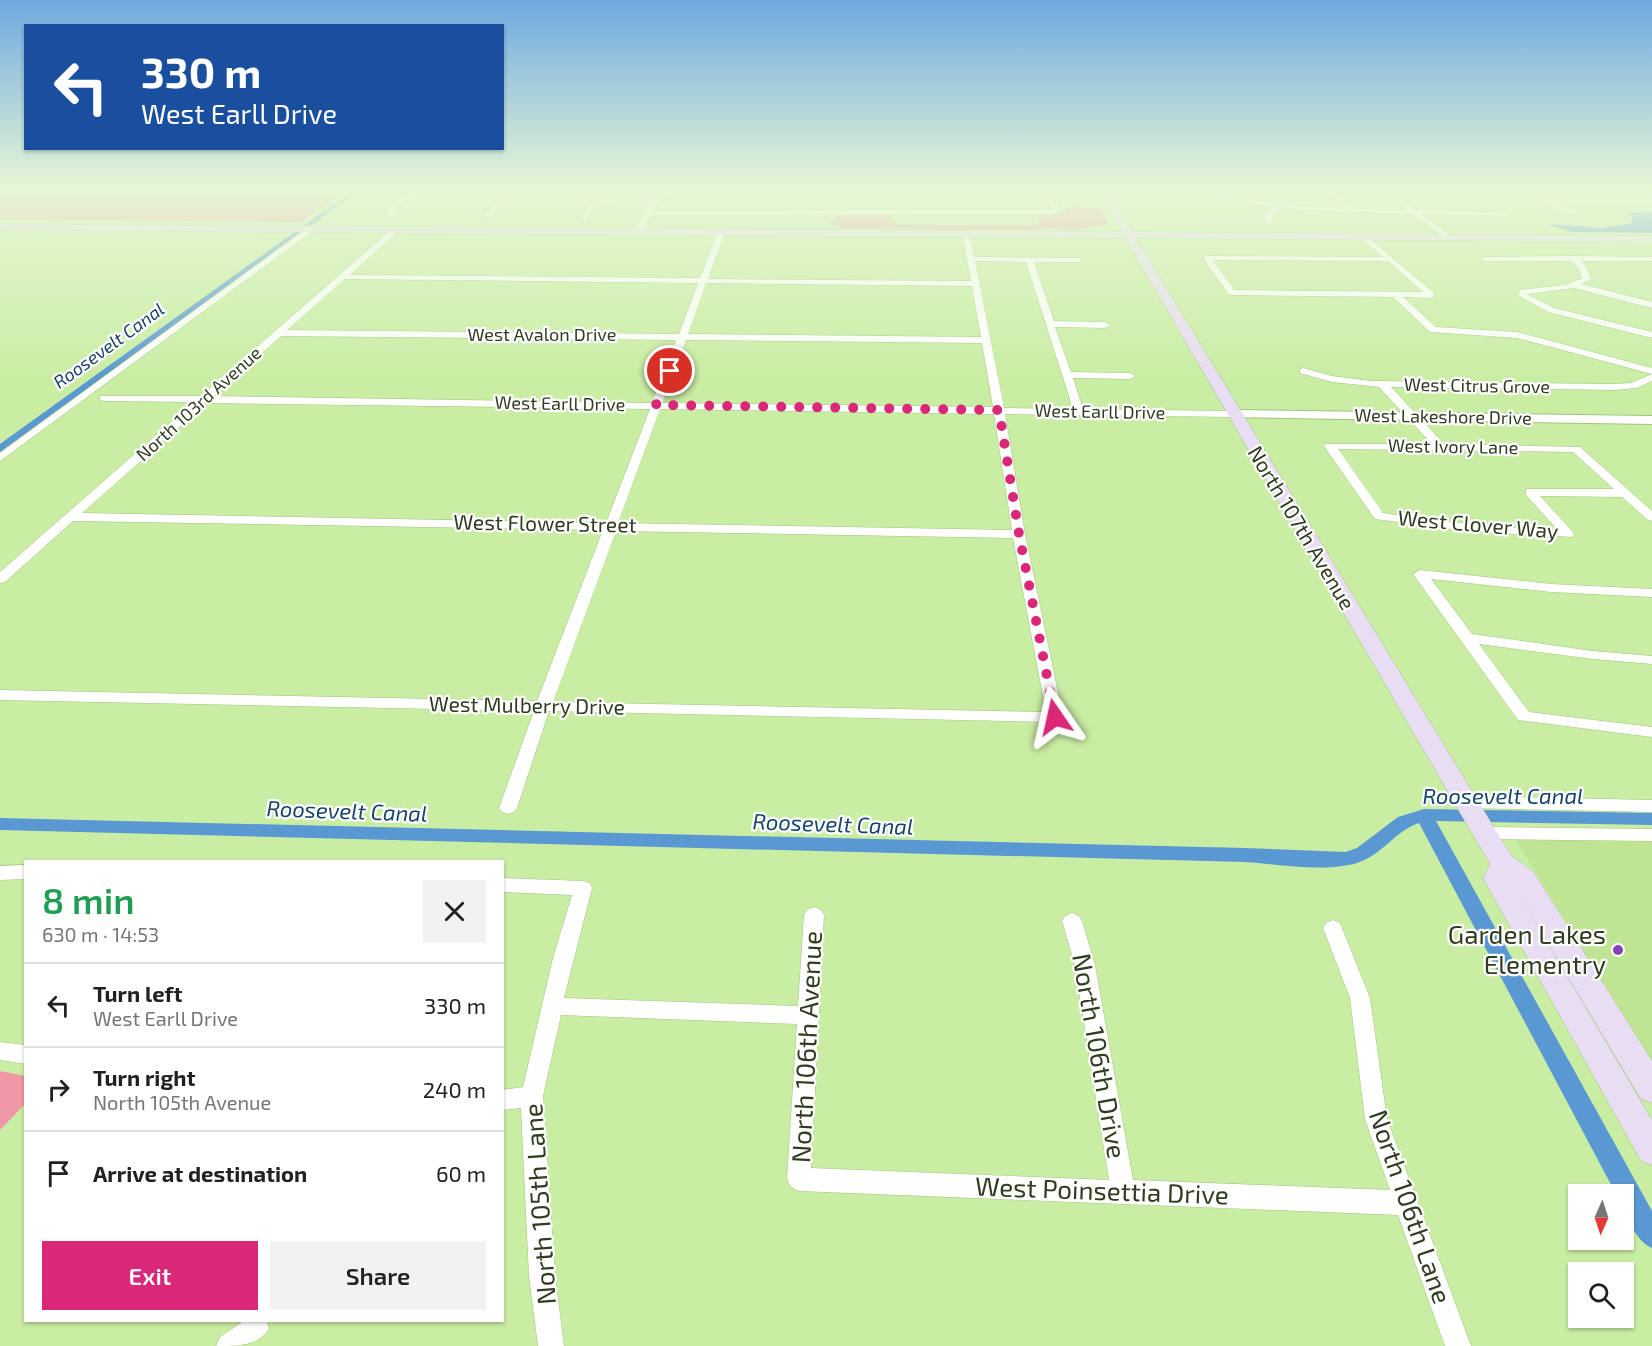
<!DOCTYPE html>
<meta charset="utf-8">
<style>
:root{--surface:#fff;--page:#f2f2f2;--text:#202124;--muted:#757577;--line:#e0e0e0;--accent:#db2777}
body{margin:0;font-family:"Exo 2",sans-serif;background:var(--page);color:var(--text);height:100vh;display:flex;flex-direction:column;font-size:22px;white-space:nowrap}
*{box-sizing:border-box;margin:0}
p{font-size:20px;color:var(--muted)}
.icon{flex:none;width:33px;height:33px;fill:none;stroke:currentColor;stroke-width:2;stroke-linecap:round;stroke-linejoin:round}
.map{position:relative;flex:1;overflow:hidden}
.panel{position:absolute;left:24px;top:860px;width:480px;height:462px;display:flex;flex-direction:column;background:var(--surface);border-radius:0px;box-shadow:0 2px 4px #0004}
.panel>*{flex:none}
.top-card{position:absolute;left:24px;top:24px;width:480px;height:126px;border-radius:0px;box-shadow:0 2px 4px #0004;background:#1a4fa0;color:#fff;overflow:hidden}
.needle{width:39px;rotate:183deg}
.buttons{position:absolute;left:1568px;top:1184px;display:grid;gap:12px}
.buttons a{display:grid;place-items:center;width:66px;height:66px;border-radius:0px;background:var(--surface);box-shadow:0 2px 4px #0004;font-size:30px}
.pin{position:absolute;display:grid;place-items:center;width:51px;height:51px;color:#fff;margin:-26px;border:3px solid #fff;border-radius:50%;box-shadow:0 2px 6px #0007}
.me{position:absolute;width:66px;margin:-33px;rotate:349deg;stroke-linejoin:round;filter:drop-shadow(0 0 4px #0008)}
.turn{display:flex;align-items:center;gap:21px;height:126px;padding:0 18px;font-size:27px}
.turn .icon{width:78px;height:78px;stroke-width:2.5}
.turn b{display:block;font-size:42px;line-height:51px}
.round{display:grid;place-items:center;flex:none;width:63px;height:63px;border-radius:0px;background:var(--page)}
.headline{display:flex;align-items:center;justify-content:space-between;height:102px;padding:0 18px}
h1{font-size:36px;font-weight:600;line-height:45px;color:#1e9e55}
.primary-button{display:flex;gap:12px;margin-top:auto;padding:12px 18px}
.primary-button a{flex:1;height:69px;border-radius:0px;background:var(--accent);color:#fff;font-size:24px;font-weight:600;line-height:69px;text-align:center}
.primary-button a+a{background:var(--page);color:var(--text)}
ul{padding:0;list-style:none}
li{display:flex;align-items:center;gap:18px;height:84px;padding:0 18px;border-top:2px solid var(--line)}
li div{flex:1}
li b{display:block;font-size:22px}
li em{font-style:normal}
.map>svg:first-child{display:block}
.built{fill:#bfe494}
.green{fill:#f198a7}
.water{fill:#5998d3}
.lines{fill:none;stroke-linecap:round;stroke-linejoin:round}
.canal{fill:#5998d3;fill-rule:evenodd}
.minor-casing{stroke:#a2c37c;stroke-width:1}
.tertiary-casing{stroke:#a2c37c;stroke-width:2}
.secondary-casing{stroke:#a2c37c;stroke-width:1}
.minor{fill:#fff;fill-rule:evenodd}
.tertiary{fill:#fff;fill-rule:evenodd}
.secondary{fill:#e8ddf2;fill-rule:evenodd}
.route{stroke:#db2777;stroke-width:10;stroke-dasharray:0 18}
.poi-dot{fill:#8742b6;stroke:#fff;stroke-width:2}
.labels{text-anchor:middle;stroke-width:4.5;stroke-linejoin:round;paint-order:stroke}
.far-street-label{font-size:18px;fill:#303d20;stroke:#fff}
.far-water-label{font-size:18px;font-style:italic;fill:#16446c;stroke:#fff}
.street-label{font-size:21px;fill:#303d20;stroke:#fff}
.water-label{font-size:22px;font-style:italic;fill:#16446c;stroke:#fff}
.near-poi-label{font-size:26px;fill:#303d20;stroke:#fff;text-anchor:end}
.near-street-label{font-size:26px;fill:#303d20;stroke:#fff}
</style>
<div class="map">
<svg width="1652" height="1346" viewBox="0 0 1652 1346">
<rect width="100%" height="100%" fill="#caeda4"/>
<path class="built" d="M1514,837L1652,839V1061Z"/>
<path class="green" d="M0,190H348L301,222L0,219Z
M1073,207L1099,208L1109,224L1071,230L1042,228L1032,230L843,228L828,222L837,219L836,216L890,214V219L885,224L892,220L898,225H1034L1041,223L1037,216L1055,215L1067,212L1064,208Z
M0,1071L25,1076L26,1103L0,1130Z"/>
<path class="water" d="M1652,212V233L1572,232L1547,224L1603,228L1632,223L1633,218L1626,213Z"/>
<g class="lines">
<path class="canal" d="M353,190H360L0,452V444Z
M1424,809L1652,813V825L1436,821L1652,1211V1248C1635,1241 1623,1212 1623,1194H1616L1419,823C1400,829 1387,847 1370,857C1340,876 1280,864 1245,862L0,830V818L1245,848L1346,852L1357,848L1398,817Z"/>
<defs>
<path id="minor" d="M413,190L416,192L412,196L656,199L671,190H898L842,194L676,192L657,204L653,211C786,212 919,209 1052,210L1045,192H974L971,190H1051L1060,210L1055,214L651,215L643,231L639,233L635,231L651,203L599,202L585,219L581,217L592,202L506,201L488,218L484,216L498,201L407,200L394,211L393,216H387L388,209Z
M1163,190H1209L1279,205L1347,209L1325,190H1332L1355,209L1406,210L1381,190H1460L1457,192H1391L1415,210L1507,212L1511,214L1507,216L1421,214L1451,236L1452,238L1448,240L1412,214L1280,209L1272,216L1273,222L1269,224L1265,222L1264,215L1273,208L1209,194L1166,192Z
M1524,190H1532L1546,198H1652V202H1554L1578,211L1575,215L1559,210Z
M310,226L317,228L0,461V453Z
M394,227L401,229L350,275L700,278L716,236L720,234L724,236L708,279L971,281L963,239L967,237L971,239L974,257L1078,258H1081V262H1034L1054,321L1105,322L1110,325L1105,328L1055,327L1071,372L1130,373L1135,376L1130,379L1073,378L1083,409L1233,411L1238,414L1233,417L1005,414L1025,534L1063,717L1055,722L549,711L517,808L514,812L508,814L502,812L499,808L534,711L0,700V690L537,701L603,530L73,521L5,582L0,583V572L194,402L104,401L100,400V396H201ZM975,261L1026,262L1073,409L1004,408ZM345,279L698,283L679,334L287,330ZM706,283L972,286L981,337L688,334ZM281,336L676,340L652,403L213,396ZM686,340L982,343L993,407L662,403ZM206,403L650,409L606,523L82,513ZM660,409L994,414L1012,530L618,523ZM616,531L1013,538L1046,712L553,702Z
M1366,236L1434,293V297L1431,298L1403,297L1436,327L1517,332L1652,368V374L1517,338L1430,332L1393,297L1229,295L1203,258L1207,256L1383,257L1363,240L1362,238ZM1213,260L1388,261L1423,292L1234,290Z
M1571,256L1652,257V261H1581L1586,266L1591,279L1581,284L1652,302V308L1574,288L1527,294L1554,308L1652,332V338L1548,312L1518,295L1520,290L1566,285L1582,278L1578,267L1571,261H1484L1480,259L1484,257Z
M1303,368L1332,376L1371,381L1615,384L1631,383L1652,374V381L1637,388L1615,390L1391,387L1444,444L1580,447L1652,511V521L1648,520L1622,497L1540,496L1572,531L1574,534L1572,537L1474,532L1375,519L1324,446L1326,444H1432L1379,387L1332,382L1300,373V369ZM1338,449L1573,452L1614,489H1526V495L1558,530C1499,528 1441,522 1383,513Z
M1420,570L1551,584L1652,589V597L1551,592L1431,579L1472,634L1593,651L1652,656V664L1593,659L1479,644L1529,712L1652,727V737L1518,720L1413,574Z
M1466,796L1652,800V812L1466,808L1460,806L1457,802L1460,798Z
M1484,827L1652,829V841L1484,839L1478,838L1475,833L1478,828Z
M26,865V879L0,880V866Z
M502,878L583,881L590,883L592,888L564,998L798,1006L804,915L807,910L814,907L821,910L824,915L811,1168L1109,1180L1075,965L1062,921L1065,916L1072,913L1079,916L1082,921L1095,965L1133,1180L1390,1190L1365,1119L1350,998L1323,928L1326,923L1333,920L1340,923L1370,998L1387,1119L1471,1346H1445L1398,1215L799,1191L791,1187L787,1179L797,1024L561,1015L543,1096L555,1276L564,1346H538L529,1276L521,1108L502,1110V1090L523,1087L553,958L572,895L502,892Z
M0,1042L26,1045V1064L0,1060Z
M240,1320H266L269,1328C260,1346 237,1346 216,1346L220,1337L241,1323Z"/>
<path id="tertiary" d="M1233,410L1652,416V424L1229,417L1227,414Z"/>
<path id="secondary" d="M1100,190H1110L1133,232L1652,236V242L1136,238L1504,844L1512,856L1533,871L1652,1061V1103L1641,1099L1512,883L1652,1120V1165L1641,1161L1483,878L1490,864L1125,238L0,230V224L1122,232Z"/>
</defs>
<use href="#minor" class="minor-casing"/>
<use href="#tertiary" class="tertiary-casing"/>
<use href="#secondary" class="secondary-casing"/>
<use href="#minor" class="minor"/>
<use href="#tertiary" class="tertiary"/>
<use href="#secondary" class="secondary"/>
</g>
<linearGradient id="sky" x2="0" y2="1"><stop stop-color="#6fa9e0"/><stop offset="0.5" stop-color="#e7f7d6"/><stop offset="1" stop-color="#e7f7d6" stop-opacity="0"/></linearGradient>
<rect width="1652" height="378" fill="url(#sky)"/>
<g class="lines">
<path class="route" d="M670,371L656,405L999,410L1019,534L1055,717"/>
</g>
<circle class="poi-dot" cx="1618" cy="950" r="6"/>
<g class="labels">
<g class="far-street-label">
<text x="542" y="341">West Avalon Drive</text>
<text transform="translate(1477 386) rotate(1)" y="6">West Citrus Grove</text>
<text transform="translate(199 404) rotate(-42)" y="6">North 103rd Avenue</text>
<text transform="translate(560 404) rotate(1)" y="6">West Earll Drive</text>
<text transform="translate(1100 412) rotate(1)" y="6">West Earll Drive</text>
<text transform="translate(1443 417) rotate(1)" y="6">West Lakeshore Drive</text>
<text transform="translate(1453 447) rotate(1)" y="6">West Ivory Lane</text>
</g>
<g class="far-water-label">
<text transform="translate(109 346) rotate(-36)" y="6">Roosevelt Canal</text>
</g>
<g class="street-label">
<text transform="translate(545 524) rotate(1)" y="7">West Flower Street</text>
<text transform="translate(1478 525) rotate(5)" y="7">West Clover Way</text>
<text transform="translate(1301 528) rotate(59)" y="7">North 107th Avenue</text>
<text transform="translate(527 706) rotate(1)" y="7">West Mulberry Drive</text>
</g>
<g class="water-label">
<text x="1503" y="804">Roosevelt Canal</text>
<text transform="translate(347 811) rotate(2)" y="8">Roosevelt Canal</text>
<text transform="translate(833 824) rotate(2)" y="8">Roosevelt Canal</text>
</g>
<g class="near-poi-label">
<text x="1606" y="944">Garden Lakes<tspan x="1606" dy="30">Elementry</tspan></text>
</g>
<g class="near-street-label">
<text transform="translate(807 1047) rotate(-87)" y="9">North 106th Avenue</text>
<text transform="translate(1099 1056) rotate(80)" y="9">North 106th Drive</text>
<text transform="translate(1102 1191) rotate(2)" y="9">West Poinsettia Drive</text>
<text transform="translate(540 1204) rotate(-94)" y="9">North 105th Lane</text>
<text transform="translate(1410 1207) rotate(71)" y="9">North 106th Lane</text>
</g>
</g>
</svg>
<div class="buttons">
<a><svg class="needle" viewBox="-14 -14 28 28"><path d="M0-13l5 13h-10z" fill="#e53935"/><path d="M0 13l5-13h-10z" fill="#757577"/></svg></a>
<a><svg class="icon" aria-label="search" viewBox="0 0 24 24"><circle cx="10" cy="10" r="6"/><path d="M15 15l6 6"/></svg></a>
</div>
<div class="pin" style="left:670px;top:371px;background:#d93025"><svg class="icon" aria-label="arrive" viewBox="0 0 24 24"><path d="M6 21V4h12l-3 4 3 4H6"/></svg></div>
<svg class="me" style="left:1055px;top:717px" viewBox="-20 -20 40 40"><path d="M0-17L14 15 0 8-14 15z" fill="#db2777" stroke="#fff" stroke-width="4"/></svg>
<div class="top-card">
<div class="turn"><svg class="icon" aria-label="left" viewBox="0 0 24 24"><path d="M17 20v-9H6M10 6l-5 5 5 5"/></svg><div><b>330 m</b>West Earll Drive</div></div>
</div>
<section class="panel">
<div class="headline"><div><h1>8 min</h1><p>630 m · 14:53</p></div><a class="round"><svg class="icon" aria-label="close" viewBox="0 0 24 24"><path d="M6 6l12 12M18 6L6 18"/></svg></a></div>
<ul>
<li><svg class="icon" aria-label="left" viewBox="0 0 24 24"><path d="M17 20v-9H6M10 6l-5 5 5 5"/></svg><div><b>Turn left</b><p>West Earll Drive</p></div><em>330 m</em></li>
<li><svg class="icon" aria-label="right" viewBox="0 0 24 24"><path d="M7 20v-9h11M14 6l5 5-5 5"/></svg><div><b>Turn right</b><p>North 105th Avenue</p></div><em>240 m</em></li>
<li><svg class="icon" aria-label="arrive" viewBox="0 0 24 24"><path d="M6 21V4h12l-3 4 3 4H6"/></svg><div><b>Arrive at destination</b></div><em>60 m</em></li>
</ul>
<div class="primary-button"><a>Exit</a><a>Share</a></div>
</section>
</div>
